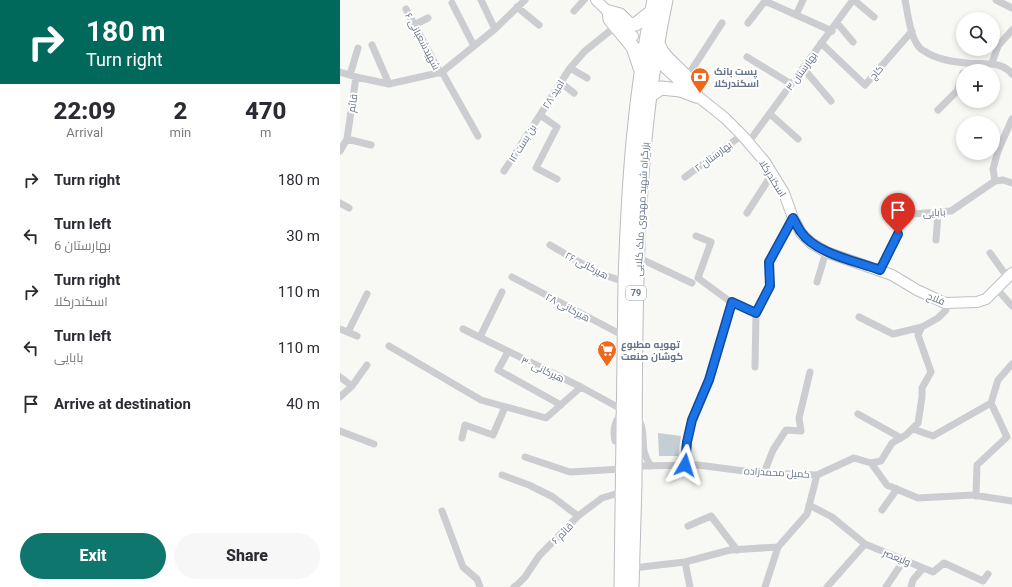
<!DOCTYPE html>
<meta charset="utf-8">
<style>
:root{--surface:#fff;--page:#f7f7f7;--text:#2b2b33;--muted:#7c7c81;--accent:#0f766e}
body{margin:0;font-family:Roboto,Cairo,sans-serif;background:var(--page);color:var(--text);height:100vh;display:flex;flex-direction:column;font-size:15px;white-space:nowrap}
*{box-sizing:border-box;margin:0}
p{font-size:13px;color:var(--muted)}
.icon{flex:none;width:22px;height:22px;fill:none;stroke:currentColor;stroke-width:2;stroke-linecap:round;stroke-linejoin:round}
.map{position:relative;flex:1;overflow:hidden}
.panel{display:flex;flex-direction:column;background:var(--surface);width:340px}
.panel>*{flex:none}
.guide{background:#00695c;color:#fff;overflow:hidden}
.fabs{position:absolute;left:616px;top:12px;display:grid;gap:8px}
.fabs a{display:grid;place-items:center;width:44px;height:44px;border-radius:50%;background:var(--surface);box-shadow:0 2px 6px #0003;font-size:20px}
.pin{position:absolute;display:grid;place-items:center;width:34px;height:34px;color:#fff;margin:-41px -17px;border-radius:50% 50% 50% 0;rotate:-45deg;box-shadow:0 0 4px #0007}
.pin .icon{rotate:45deg}
.me{position:absolute;width:44px;margin:-22px;rotate:6deg;stroke-linejoin:round;filter:drop-shadow(0 0 3px #0008)}
.turn{display:flex;align-items:center;gap:14px;height:84px;padding:0 20px;font-size:18px}
.turn .icon{width:52px;height:52px;stroke-width:2.5}
.turn b{display:block;font-size:28px;line-height:34px}
.eta{display:flex;justify-content:space-evenly;align-items:center;height:68px;text-align:center}
.eta b{font-size:24px;font-weight:800;line-height:28px}
.action{display:flex;gap:8px;margin-top:auto;padding:8px 20px}
.action a{flex:1;height:46px;border-radius:24px;background:var(--accent);color:#fff;font-size:16px;font-weight:800;line-height:46px;text-align:center}
.action a+a{background:var(--page);color:var(--text)}
ul{padding:0;list-style:none}
li{display:flex;align-items:center;gap:12px;height:56px;padding:0 20px}
li div{flex:1}
li b{display:block;font-size:15px}
li em{font-style:normal}
main{display:flex;flex:1;min-height:0}
.map>svg:first-child{display:block}
.water{fill:#c4ced4}
.lines{fill:none;stroke-linecap:round;stroke-linejoin:round}
.secondary-casing{stroke:#bcc0c6;stroke-width:12}
.highway-casing{stroke:#babdc1;stroke-width:15}
.street{stroke:#cbcdd1;stroke-width:7}
.secondary{stroke:#fff;stroke-width:10}
.highway{stroke:#fff;stroke-width:13}
.route-casing{stroke:#114b97;stroke-width:10}
.route{stroke:#1a73e8;stroke-width:7}
.labels{text-anchor:middle;stroke-width:4;stroke-linejoin:round;paint-order:stroke}
.shield{fill:#fff;stroke:#939eac;stroke-width:1}
.shield-label{font-size:9px;font-weight:bold;fill:#657489}
.street-label{font-size:10px;fill:#657489;stroke:#fff}
.poi-label{font-size:10px;font-weight:bold;fill:#657489;stroke:#fff;text-anchor:start}
</style>
<main>
<section class="panel">
<div class="guide">
<div class="turn"><svg class="icon" aria-label="right" viewBox="0 0 24 24"><path d="M7 20v-9h11M14 6l5 5-5 5"/></svg><div><b>180 m</b>Turn right</div></div>
</div>
<div class="eta">
<div><b>22:09</b><p>Arrival</p></div>
<div><b>2</b><p>min</p></div>
<div><b>470</b><p>m</p></div>
</div>
<ul>
<li><svg class="icon" aria-label="right" viewBox="0 0 24 24"><path d="M7 20v-9h11M14 6l5 5-5 5"/></svg><div><b>Turn right</b></div><em>180 m</em></li>
<li><svg class="icon" aria-label="left" viewBox="0 0 24 24"><path d="M17 20v-9H6M10 6l-5 5 5 5"/></svg><div><b>Turn left</b><p>بهارستان 6</p></div><em>30 m</em></li>
<li><svg class="icon" aria-label="right" viewBox="0 0 24 24"><path d="M7 20v-9h11M14 6l5 5-5 5"/></svg><div><b>Turn right</b><p>اسکندرکلا</p></div><em>110 m</em></li>
<li><svg class="icon" aria-label="left" viewBox="0 0 24 24"><path d="M17 20v-9H6M10 6l-5 5 5 5"/></svg><div><b>Turn left</b><p>بابایی</p></div><em>110 m</em></li>
<li><svg class="icon" aria-label="arrive" viewBox="0 0 24 24"><path d="M6 21V4h12l-3 4 3 4H6"/></svg><div><b>Arrive at destination</b></div><em>40 m</em></li>
</ul>
<div class="action"><a>Exit</a><a>Share</a></div>
</section>
<div class="map">
<svg width="672" height="587" viewBox="0 0 672 587">
<rect width="100%" height="100%" fill="#f8f8f5"/>
<path class="water" d="M318,433L341,436L338,456H319Z"/>
<g class="lines">
<defs>
<path id="secondary" d="M256,0L293,36
M322,65L346,87L385,118L402,135L425,162L444,193L453,218L461,233L471,243L486,252L552,275L577,290L605,303L637,302L646,299L672,273"/>
<path id="highway" d="M300,68L293,47L270,19L269,12L280,15L290,25L296,24L311,12
M309,96L321,88L340,90L356,96C353,77 334,68 323,53C321,50 319,46 317,42
M281,587L285,282C288,187 294,93 314,0
M292,587C293,553 294,519 295,484C296,323 292,159 326,0"/>
</defs>
<use href="#secondary" class="secondary-casing"/>
<use href="#highway" class="highway-casing"/>
<path class="street" d="M141,0L155,29
M514,0L534,17
M565,0C568,14 570,36 579,47C580,49 584,51 586,52C598,60 613,62 627,63C643,65 661,60 672,74
M656,0L672,8
M112,3L134,46
M177,7L199,25
M66,9L100,73
M234,11L244,0
M456,15L463,0
M408,23L425,1L492,31
M497,23L513,42
M74,25L88,18
M481,43L525,85L572,31
M32,45L49,84
M407,57L451,84
M652,63L658,46L672,30
M230,68L247,78
M463,68L491,101
M0,72L16,77L49,84L102,72L155,29L185,0
M102,72L138,136
M10,75L18,48
M347,77L382,23
M220,82L234,93
M598,110L617,91L623,73
M430,114L458,139
M7,139L31,145
M408,143L513,0
M0,151L7,139L16,77
M164,171L200,115
M345,177L402,135
M217,179L196,168L217,127L200,115L230,68L245,51L276,26
M655,181L653,169L658,151L672,119
M0,203L9,208
M407,213L432,174
M356,236L371,242L358,278L392,303L416,313
M596,240L598,213
M210,245L258,273L285,282
M650,253L668,278
M297,257L352,283
M540,270L562,223L573,214L611,211L655,181L663,180L672,183
M172,277L284,336
M477,282L486,252
M657,289L672,306
M519,317L553,334L582,327L598,318L606,310L605,303
M0,329L17,336
M123,329L241,387L283,410C276,420 272,428 275,441
M8,332L27,294
M140,337L162,292
M49,346L141,400L206,418L241,387
M168,352L158,370L221,405
M415,367L416,313L430,286L429,262L453,218
M0,377L12,386
M0,397L12,386L27,365
M651,403L658,380L672,364
M518,414L561,438
M300,422C307,438 298,448 311,466
M573,429L593,436L651,403L667,437L637,465L636,496
M0,431L34,444
M122,438L125,425L153,435L165,407
M185,457L230,472L282,469
M531,463L547,485L578,498L633,495L672,501
M345,465L347,442L352,420L369,380L392,303
M295,466L358,465L419,473L477,475L514,458L531,463L541,461L552,443L566,435L578,423L582,397V388L591,372L578,335L582,327
M424,473L433,450L446,430L461,431L459,418L470,372
M162,475L189,485L213,497L238,516
M469,505L492,517L525,544L593,572L604,563L643,581L648,574
M542,510L557,489
M102,511L123,567L137,579L140,587
M348,526L371,516L397,550
M345,562L350,587
M293,568L345,562L390,550L438,547L467,514L477,475
M174,587L177,585L185,577L199,556L238,516L262,498L282,492
M425,587L438,547
M487,587L525,544
M546,587L564,560
M571,587L573,580L583,568"/>
<use href="#secondary" class="secondary"/>
<use href="#highway" class="highway"/>
</g>
<g class="lines">
<defs>
<path id="route" d="M345,465L347,442L352,420L369,380L392,302L416,313L430,286L429,262L453,218C456,223 458,228 461,232C476,254 516,261 540,270L558,234"/>
</defs>
<use href="#route" class="route-casing"/>
<use href="#route" class="route"/>
</g>
<defs>
<symbol id="bank-pin" viewBox="-11 -11 22 30"><path d="M0 17L-7.5 6A9.5 9.5 0 1 1 7.5 6Z" fill="#f1681d" stroke="#fff"/><path d="M-6-4H6V4H-6ZM0-2.3a2.3 2.3 0 1 0 0 4.6a2.3 2.3 0 1 0 0-4.6Z" fill="#fff"/></symbol>
<symbol id="supermarket-pin" viewBox="-11 -11 22 30"><path d="M0 17L-7.5 6A9.5 9.5 0 1 1 7.5 6Z" fill="#f1681d" stroke="#fff"/><path d="M-6-5.5h2.5l.6 2H6L4.5 2H-2.5L-4.4-4H-6ZM-1.5 3.2a1.3 1.3 0 1 0 .1 0ZM3 3.2a1.3 1.3 0 1 0 .1 0Z" fill="#fff"/></symbol>
</defs>
<g fill-rule="evenodd">
<use href="#bank-pin" x="349" y="66" width="22" height="30"/>
<use href="#supermarket-pin" x="256" y="339" width="22" height="30"/>
</g>
<g class="labels">
<rect class="shield" x="286" y="286" width="20" height="14" rx="3"/>
<g class="shield-label">
<text x="296" y="296">79</text>
</g>
<g class="street-label">
<text transform="translate(83 41) rotate(62)" y="4">شهیدشعبانی ۶</text>
<text transform="translate(461 71) rotate(-54)" y="4">بهارستان ۳</text>
<text transform="translate(536 72) rotate(-49)" y="4">کاج</text>
<text transform="translate(213 94) rotate(-58)" y="4">امید ۲۸</text>
<text transform="translate(12 103) rotate(-81)" y="4">قائم</text>
<text transform="translate(182 143) rotate(-58)" y="4">بن بست ۱۲</text>
<text transform="translate(373 156) rotate(-37)" y="4">بهارستان ۲</text>
<text transform="translate(433 178) rotate(58)" y="4">اسکندرکلا</text>
<text transform="translate(301 209) rotate(-87)" y="4">بزرگراه شهید مهدوی ملک کلایی</text>
<text transform="translate(594 212) rotate(-4)" y="4">بابایی</text>
<text transform="translate(247 265) rotate(27)" y="4">هیرکانی ۲۶</text>
<text transform="translate(596 298) rotate(21)" y="4">فلاح</text>
<text transform="translate(228 307) rotate(28)" y="4">هیرکانی ۲۸</text>
<text transform="translate(203 369) rotate(25)" y="4">هیرکانی ۳۰</text>
<text transform="translate(437 472) rotate(3)" y="4">کمیل محمدزاده</text>
<text transform="translate(222 533) rotate(-45)" y="4">قائم ۶</text>
<text transform="translate(557 557) rotate(22)" y="4">ولیعصر</text>
</g>
<g class="poi-label">
<text x="374" y="75">پست بانک<tspan x="374" dy="12">اسکندرکلا</tspan></text>
<text x="281" y="348">تهویه مطبوع<tspan x="281" dy="12">کوشان صنعت</tspan></text>
</g>
</g>
</svg>
<div class="fabs">
<a><svg class="icon" aria-label="search" viewBox="0 0 24 24"><circle cx="10" cy="10" r="6"/><path d="M15 15l6 6"/></svg></a>
<a>+</a>
<a>−</a>
</div>
<div class="pin" style="left:558px;top:234px;background:#d93025"><svg class="icon" aria-label="arrive" viewBox="0 0 24 24"><path d="M6 21V4h12l-3 4 3 4H6"/></svg></div>
<svg class="me" style="left:345px;top:465px" viewBox="-20 -20 40 40"><path d="M0-17L14 15 0 8-14 15z" fill="#1a73e8" stroke="#fff" stroke-width="4"/></svg>
</div>
</main>
